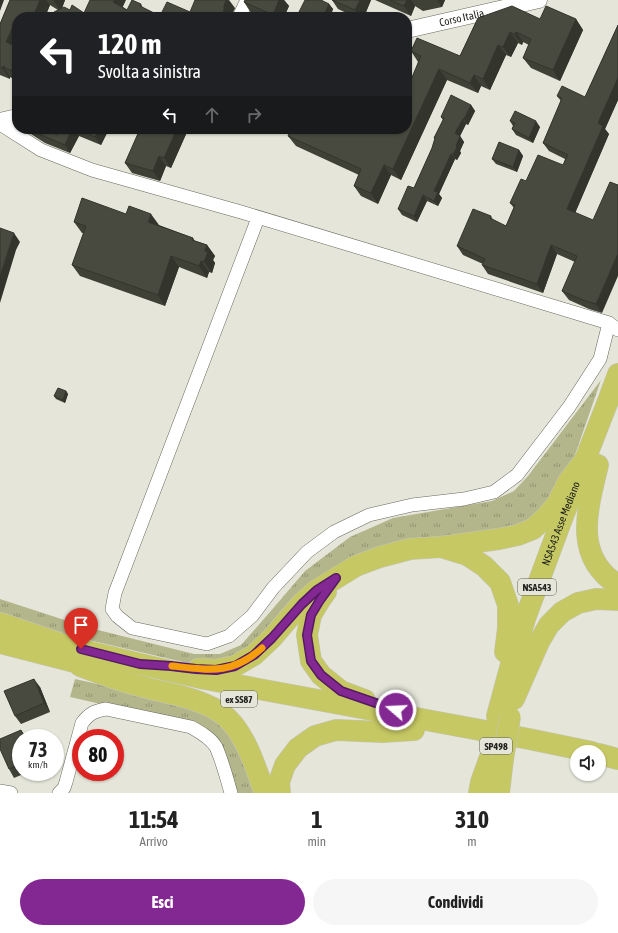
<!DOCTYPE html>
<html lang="it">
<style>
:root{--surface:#fff;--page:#f6f6f6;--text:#222;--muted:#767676;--accent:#832893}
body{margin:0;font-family:"Asap Condensed",sans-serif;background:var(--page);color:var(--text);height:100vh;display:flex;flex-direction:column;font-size:15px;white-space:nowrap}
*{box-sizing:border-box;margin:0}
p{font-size:13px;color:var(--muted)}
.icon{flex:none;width:22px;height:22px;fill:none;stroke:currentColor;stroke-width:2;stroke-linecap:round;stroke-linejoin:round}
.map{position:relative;height:793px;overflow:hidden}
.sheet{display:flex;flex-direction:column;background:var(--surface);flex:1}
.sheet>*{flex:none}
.guide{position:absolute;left:12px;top:12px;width:400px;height:122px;border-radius:16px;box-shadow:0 1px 3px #0004;background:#202124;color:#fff;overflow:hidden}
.controls{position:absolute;left:570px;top:745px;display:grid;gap:8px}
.controls a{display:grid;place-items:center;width:36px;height:36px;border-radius:50%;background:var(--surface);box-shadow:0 1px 3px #0004;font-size:20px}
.speed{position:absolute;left:12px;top:729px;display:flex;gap:8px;font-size:20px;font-weight:700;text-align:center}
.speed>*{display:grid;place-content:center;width:52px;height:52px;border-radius:50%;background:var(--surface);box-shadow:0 1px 3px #0004;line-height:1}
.speed small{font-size:10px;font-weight:400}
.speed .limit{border:6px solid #d22;background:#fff;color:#111}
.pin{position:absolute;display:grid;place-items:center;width:34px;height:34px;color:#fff;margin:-41px -17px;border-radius:50% 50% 50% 0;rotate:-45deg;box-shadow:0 0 4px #0007}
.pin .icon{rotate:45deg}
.me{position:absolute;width:44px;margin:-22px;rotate:289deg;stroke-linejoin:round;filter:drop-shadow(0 0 3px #0008)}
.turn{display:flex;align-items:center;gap:14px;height:84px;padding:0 20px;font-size:18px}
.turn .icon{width:52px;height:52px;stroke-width:2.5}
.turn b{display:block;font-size:28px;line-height:34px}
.lanes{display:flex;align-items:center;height:38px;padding:0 20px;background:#0003;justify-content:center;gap:20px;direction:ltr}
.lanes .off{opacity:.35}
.eta{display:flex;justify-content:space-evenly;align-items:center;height:68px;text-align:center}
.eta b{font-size:24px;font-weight:700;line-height:28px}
.cta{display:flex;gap:8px;margin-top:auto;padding:8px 20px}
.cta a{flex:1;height:46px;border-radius:24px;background:var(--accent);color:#fff;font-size:16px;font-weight:700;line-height:46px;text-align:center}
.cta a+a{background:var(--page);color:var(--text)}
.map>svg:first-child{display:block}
.grass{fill:url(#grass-tufts)}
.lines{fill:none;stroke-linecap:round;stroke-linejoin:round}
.minor-casing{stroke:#68695d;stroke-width:14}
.tertiary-casing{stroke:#68695d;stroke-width:17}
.trunk-casing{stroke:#c6c6c4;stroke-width:22}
.minor{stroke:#fff;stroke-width:13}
.tertiary{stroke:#fff;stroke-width:16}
.trunk{stroke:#c6c863;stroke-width:21}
.trunk-bridge-casing{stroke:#c6c6c4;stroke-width:22;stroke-linecap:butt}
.trunk-bridge{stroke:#c6c863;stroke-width:21}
.wall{fill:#3f4036}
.shaded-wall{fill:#33342c}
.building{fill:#494a3f;stroke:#33342c}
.route-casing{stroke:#551a60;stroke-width:10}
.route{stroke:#832893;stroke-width:7}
.slow{stroke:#f59e0b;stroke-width:7}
.labels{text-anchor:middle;stroke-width:4;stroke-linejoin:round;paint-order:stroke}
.shield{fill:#e5e6d9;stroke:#5c5e56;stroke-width:1}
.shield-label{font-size:10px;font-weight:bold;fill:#22231e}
.street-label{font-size:11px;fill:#22231e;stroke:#e5e6d9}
</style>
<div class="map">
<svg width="618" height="793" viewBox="0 0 618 793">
<defs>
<pattern id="grass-tufts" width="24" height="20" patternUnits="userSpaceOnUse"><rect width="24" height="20" fill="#b3b68b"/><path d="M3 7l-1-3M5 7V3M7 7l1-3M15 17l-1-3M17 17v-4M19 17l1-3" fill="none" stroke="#919471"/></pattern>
</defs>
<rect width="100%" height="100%" fill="#e5e6d9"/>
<path class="grass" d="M601,380L566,481L532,525L391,546L246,657L196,665L50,631L0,615V599L86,627L194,654H220L241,645L270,612L305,571L350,537L393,518L492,501L514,491L528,476Z
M75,679L192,705L230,729L257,793H235L216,742L127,710L70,697Z"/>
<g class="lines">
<defs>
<path id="minor" d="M239,17L247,0
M0,124L41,150L92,170L241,212L609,323L618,330
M258,218L115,593L112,609L117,616L132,628L207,644L229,636L252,616L273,588L307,552L334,532L369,515L412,505L464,499L494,492L517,475L569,407L600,359L609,323
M0,791L11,793
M59,793L64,788L66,782L82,723C89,714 94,711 106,709L191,727C200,732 211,738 216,747C222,760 227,779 231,793"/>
<g id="tertiary">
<path id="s1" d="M407,30L539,0"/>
<path d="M0,121L17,117"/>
</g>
<g id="trunk">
<path d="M598,465C588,508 572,556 618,585"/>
<path d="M444,548L467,555L484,566L500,582L508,605V628L505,652"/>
<path d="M326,592L320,600L311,615L307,635L311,661L321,675L341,691L365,700"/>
<path d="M0,623L70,647L140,664L205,679L529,739L592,752"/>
<path d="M0,643L94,667"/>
<path d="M80,666C101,674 122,682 144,687C172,695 213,699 233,724C249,744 256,769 265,793"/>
<path d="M198,669L216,670L235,666L254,655L272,638L302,603L317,590L356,566L380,557L410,549L441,547L499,539L518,535L533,529L546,517L557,504L568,482L585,460"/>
<path d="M514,699L539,642L549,625L562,612L578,603L596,599L618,600"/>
<path id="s2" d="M497,716L513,657L526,616L562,519L608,401L618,374"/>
<path d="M599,754L618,759"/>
<path d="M280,793L279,782L285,765L298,748L315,736L336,730L383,732L414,730"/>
<path d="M479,793L481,782L490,757"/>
<path d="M499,793L503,759"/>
</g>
</defs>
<use href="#minor" class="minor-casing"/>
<use href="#tertiary" class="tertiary-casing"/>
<use href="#trunk" class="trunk-casing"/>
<use href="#minor" class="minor"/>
<use href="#tertiary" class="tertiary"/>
<use href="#trunk" class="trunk"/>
<defs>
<path id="trunk-bridge" d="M503,759L510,717"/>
</defs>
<use href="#trunk-bridge" class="trunk-bridge-casing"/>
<use href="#trunk-bridge" class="trunk-bridge"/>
</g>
<path class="wall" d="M10,0H65L62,8L84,13L123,7L127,10L141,4L143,8L160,16L190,12L235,8L232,14L231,17H51L58,10L50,5L45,17H17V81L10,77V79L0,75V24Z
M245,0H284L289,6L284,17H261L251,13L244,2Z
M332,0H371L364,17H355L338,9Z
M375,0H445L442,7L423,11L415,6L411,16Z
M329,4L333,9L330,17H303L299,12Z
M478,18L540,19H576L583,30L560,81L531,68L523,58L529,45L523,42L522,45L518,43L511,57L506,55L490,90L481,86L478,93L447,80L401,180L391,175L378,204L361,196L354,186L359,175L296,146L288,136L407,129L418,62L411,51L460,56Z
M618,25V100L605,129L609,134L575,213L602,313L589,309L569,300L562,291L575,262L557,254L543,293L488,274L482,265L483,264L463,255L457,246L491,216L493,220L506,226L514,208L510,203L526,181L563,165L565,159L549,151L543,143L561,101L557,96L585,97Z
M471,105L475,111L468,125L466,124L460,136L464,142L460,151L461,153L457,160L455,159L439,194L442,198L438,206L427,201L417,222L402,215L398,209L414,188L432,148L435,139L434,138L443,120L441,117Z
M510,121L540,127L533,143L516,135L512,129L513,126Z
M23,129H47L57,135L60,129H109L101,145L79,136L70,153L45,143Z
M140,129H185L187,132L171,168L166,166L160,181L132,173L125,163Z
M519,150L523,156L517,172L496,164L492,159Z
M74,222L159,225L193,238L195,241L207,245L215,256L213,260L215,263L212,273L209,272L207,278L179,267L165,306L80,276L72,265L84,233H82Z
M66,391L68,394L65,403L56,399L54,396Z
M40,687L50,712L21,724L15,716Z
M21,738V772H28L14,778L9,769Z"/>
<path class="shaded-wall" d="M0,0H4L0,11Z
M40,0H46L50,5L45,17L35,12Z
M53,0H65L61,11Z
M114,0H126L120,13L113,2Z
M226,0H229L235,8L232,14L231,17H221L224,3Z
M278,0H284L289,6L284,17H274L273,15Z
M360,0H371L364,17H360L355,10Z
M407,0H411L415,6L411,16L404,6Z
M437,0H445L442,7Z
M329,4L333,9L330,17H323Z
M576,19L583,30L560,81L553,70Z
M14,25L17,29V46L14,53L6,42Z
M510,32L518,43L511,57L503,47Z
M516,32L523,42L522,45L514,34Z
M498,45L506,55L490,90L483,79Z
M17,60V79L11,71Z
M3,66L10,77V79L2,68Z
M439,69L447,80L401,180L393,169Z
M474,75L481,86L478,93L470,83Z
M618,78V100L605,129L609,134L573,218L567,209L598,123Z
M471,105L475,111L468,125L464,119Z
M463,119L466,124L460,136L464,142L460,151L461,153L457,160L453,155L456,146L455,133Z
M536,121L540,127L533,143L529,138Z
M72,129H74L79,136L70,153L65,145Z
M99,129H109L101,145L95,137Z
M177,129H185L187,132L171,168L164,158Z
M519,150L523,156L517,172L513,167Z
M451,154L455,159L439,194L442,198L438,206L434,201V191Z
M159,156L166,166L160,181L153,171Z
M384,165L391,175L378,204L371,193Z
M423,195L427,201L417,222L414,216Z
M151,214L159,225L156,233L148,222Z
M14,233L20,242L16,250L0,303V276L11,242Z
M207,245L215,256L213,260L215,263L212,273L204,262L205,251Z
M551,245L557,254L543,293L537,284Z
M618,253V276L602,313L596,304Z
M171,256L179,267L165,306L158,295Z
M201,261L209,272L207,278L199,266Z
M66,391L68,394L65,403L63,400Z
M34,679L40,687L50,712L44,703Z
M21,730L27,738H24Z"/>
<path class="building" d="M10,0H40L35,12L46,17H17V27L14,25L6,42L17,47V60L11,71L3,66L2,68L0,67V24Z
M90,0H114L113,2L127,10L132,0L141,4L140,6L160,16L167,2L190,12L195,0H226L224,6V10L221,17H51L54,12L64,7L70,10L72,5L84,13Z
M245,0H279L273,15L244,2Z
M305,0H321L329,4L323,17H306L304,16L305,15L299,12Z
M332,0H360L355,10Z
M390,0H407L404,6Z
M512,6L540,19L546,6L576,19L553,70L523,58L531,39L516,32L514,34L510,32L503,47L498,45L483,79L474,75L470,83L439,69L393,169L384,165L371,193L354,186L361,169L288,136L291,129H407V89L421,56L411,51L417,38L460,56L478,18Z
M618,25V78L598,123L603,126L567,209L593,220L610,182L618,185V253L596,304L583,300L562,291L577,256L551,245L537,284L482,265L485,259L457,246L473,209L491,216L490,218L506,226L515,205L510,203L521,179L526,181L538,155L563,165L568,155L543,143L562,98L557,96L562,86L585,97Z
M451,95L471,105L464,119H463L455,133L460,136L456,146L457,147L453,155L451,154L434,191L438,192L434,201L423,195L414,216L398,209L408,186L414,188L432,148L435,138H434L444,118L441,117Z
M515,111L536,121L529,138L512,129L515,123L510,121Z
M30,129H47L57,135L60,129H72L65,145L39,134Z
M77,129H99L95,137Z
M140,129H177L164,158L159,156L153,171L125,163Z
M499,142L519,150L513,167L492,159Z
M82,198L126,214L129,206L151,214L148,222L193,238L192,240L207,245L205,251L208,252L204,262L201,261L199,266L171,256L158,295L72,265L86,226L74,222Z
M0,228L14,233L11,242L0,276Z
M58,388L66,391L63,400L54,396Z
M34,679L44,703L15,716L4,691Z
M21,730L24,738H21V764L9,769L0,749V739Z"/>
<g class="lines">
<defs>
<path id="route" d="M81,649L140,664L171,666L196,669L216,670L235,666L254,655L272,638L302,604L317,590L336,578L320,600L311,615L307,635L311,661L321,675L341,691L396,710"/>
</defs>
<use href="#route" class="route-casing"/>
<use href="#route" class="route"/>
<path class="slow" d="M172,666C209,670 232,675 262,648"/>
</g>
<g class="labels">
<g class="shield">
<rect x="518" y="579" width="38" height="16" rx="3"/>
<rect x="221" y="691" width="36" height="16" rx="3"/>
<rect x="480" y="738" width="32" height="16" rx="3"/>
</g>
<g class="shield-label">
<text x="537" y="591">NSA543</text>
<text x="239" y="703">ex SS87</text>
<text x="496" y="750">SP498</text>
</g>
<g class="street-label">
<text dy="4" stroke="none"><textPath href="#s1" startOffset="56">Corso Italia</textPath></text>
<text dy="4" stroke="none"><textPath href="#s2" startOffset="203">NSA543 Asse Mediano</textPath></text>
</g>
</g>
</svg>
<div class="controls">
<a><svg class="icon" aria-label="sound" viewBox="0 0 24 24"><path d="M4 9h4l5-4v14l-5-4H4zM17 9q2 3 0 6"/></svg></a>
</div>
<div class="speed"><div>73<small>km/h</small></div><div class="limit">80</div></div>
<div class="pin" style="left:81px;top:649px;background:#d93025"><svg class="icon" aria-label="arrive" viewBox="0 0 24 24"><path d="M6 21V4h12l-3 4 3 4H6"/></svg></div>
<svg class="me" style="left:396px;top:710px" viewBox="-20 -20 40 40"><circle r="17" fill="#832893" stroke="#fff" stroke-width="3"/><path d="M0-11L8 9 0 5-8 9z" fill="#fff"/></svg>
<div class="guide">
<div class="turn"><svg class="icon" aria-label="left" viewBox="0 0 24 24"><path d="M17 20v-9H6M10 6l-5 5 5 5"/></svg><div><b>120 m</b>Svolta a sinistra</div></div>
<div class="lanes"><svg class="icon" aria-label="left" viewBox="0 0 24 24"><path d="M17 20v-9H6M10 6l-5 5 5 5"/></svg><svg class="icon off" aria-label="ahead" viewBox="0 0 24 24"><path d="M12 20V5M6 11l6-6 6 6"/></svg><svg class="icon off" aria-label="right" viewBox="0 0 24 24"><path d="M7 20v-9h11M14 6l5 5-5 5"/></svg></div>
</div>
</div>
<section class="sheet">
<div class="eta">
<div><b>11:54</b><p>Arrivo</p></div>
<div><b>1</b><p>min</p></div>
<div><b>310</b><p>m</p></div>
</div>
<div class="cta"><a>Esci</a><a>Condividi</a></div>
</section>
